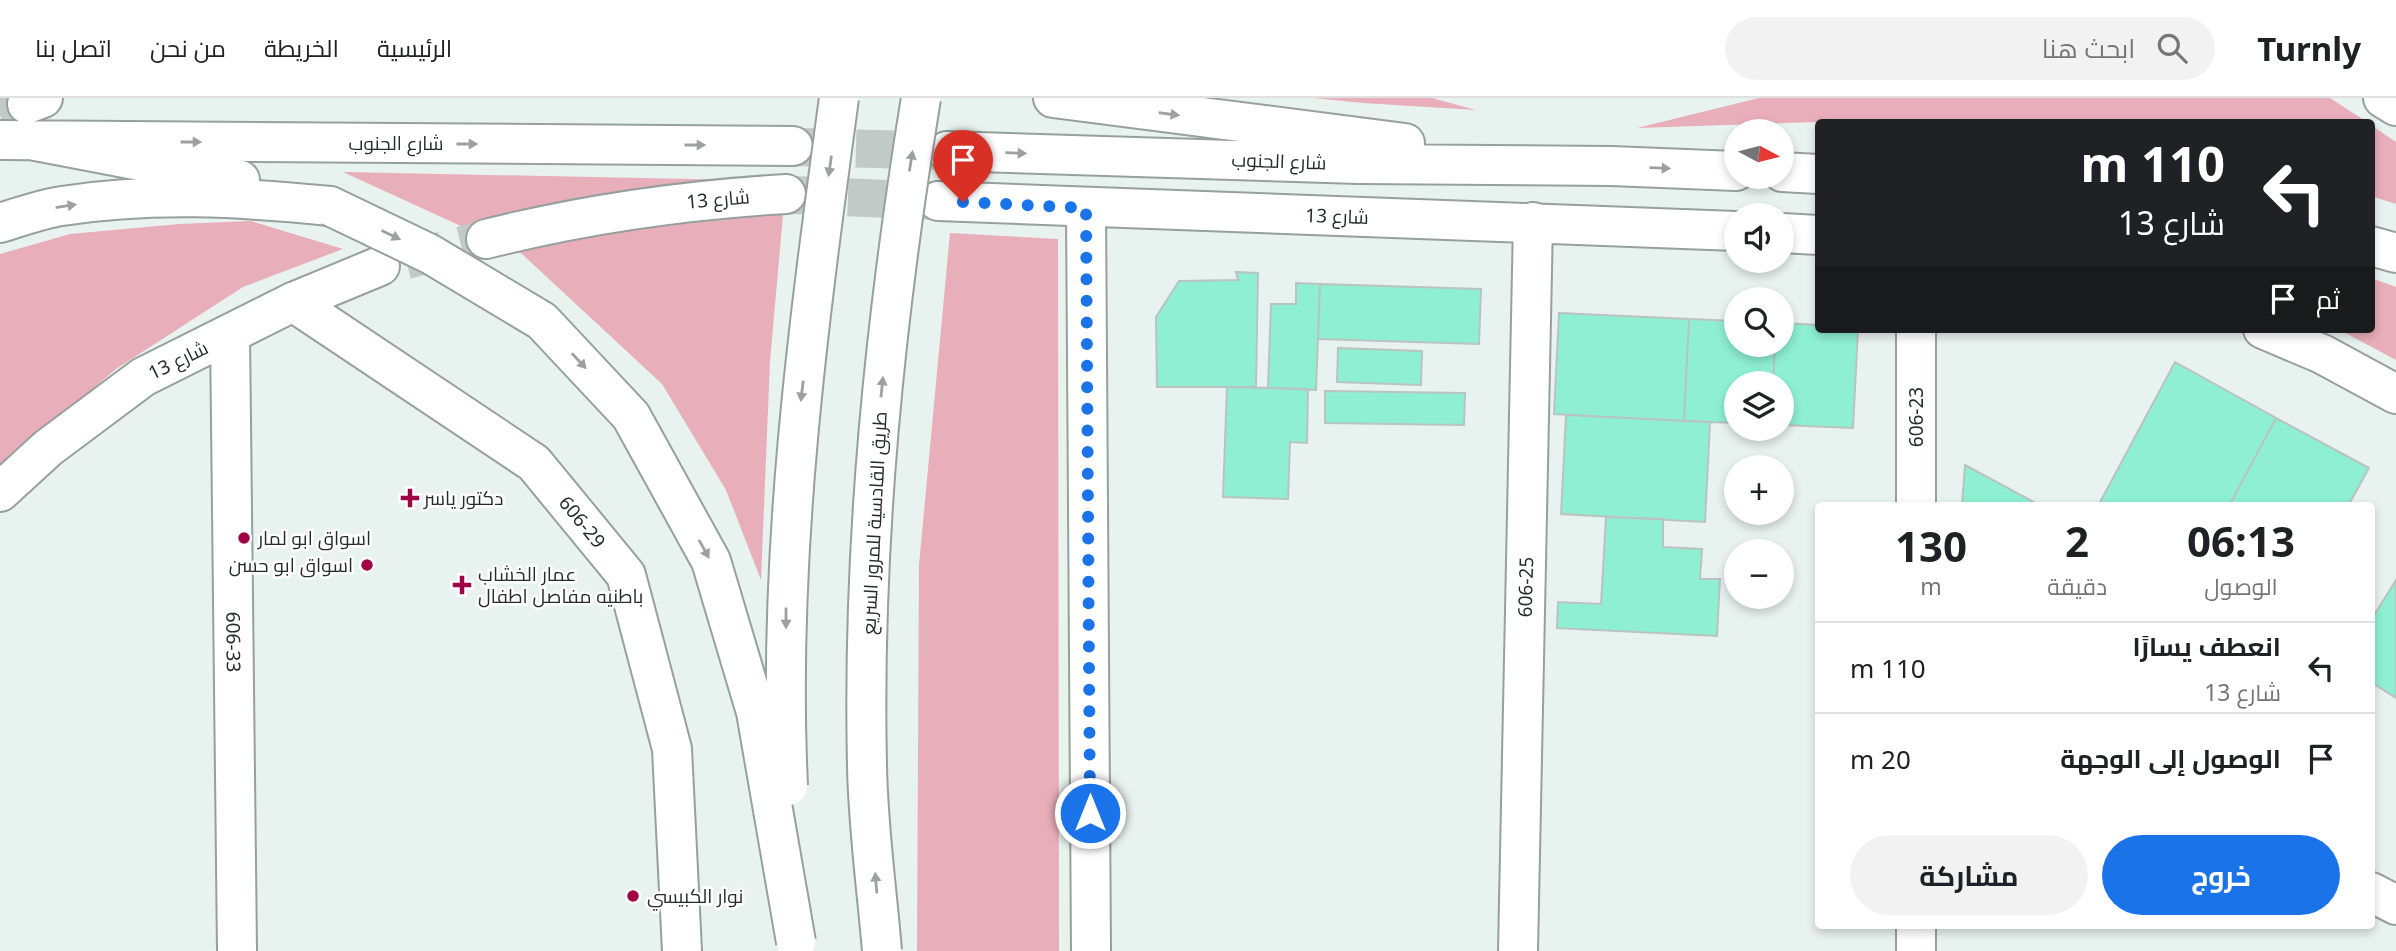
<!DOCTYPE html>
<html lang="ar">
<meta charset="utf-8">
<style>
:root{--surface:#fff;--page:#f2f2f2;--text:#202124;--muted:#757577;--line:#e0e0e0;--accent:#1a73e8}
body{margin:0;font-family:"Noto Sans",Cairo,sans-serif;background:var(--page);color:var(--text);direction:rtl;height:100vh;display:flex;flex-direction:column;font-size:26px;white-space:nowrap}
*{box-sizing:border-box;margin:0}
p{font-size:23px;color:var(--muted)}
.icon{flex:none;width:38px;height:38px;fill:none;stroke:currentColor;stroke-width:2;stroke-linecap:round;stroke-linejoin:round}
.map{position:relative;flex:1;overflow:hidden;direction:ltr}
.drawer{position:absolute;left:1815px;top:404px;width:560px;height:427px;display:flex;flex-direction:column;background:var(--surface);border-radius:7px;box-shadow:0 4px 10px #0003;direction:rtl}
.drawer>*{flex:none}
.guide{position:absolute;left:1815px;top:21px;width:560px;height:214px;border-radius:7px;box-shadow:0 4px 10px #0003;direction:rtl;background:#202124;color:#fff;overflow:hidden}
.needle{width:46px;rotate:97deg}
.tools{position:absolute;left:1724px;top:21px;display:grid;gap:14px}
.tools a{display:grid;place-items:center;width:70px;height:70px;border-radius:50%;background:var(--surface);box-shadow:0 4px 10px #0003;font-size:35px}
.pin{position:absolute;display:grid;place-items:center;width:60px;height:60px;color:#fff;margin:-72px -30px;border-radius:50% 50% 50% 0;rotate:-45deg;box-shadow:0 0 7px #0007}
.pin .icon{rotate:45deg}
.me{position:absolute;width:77px;margin:-38px;rotate:0deg;stroke-linejoin:round;filter:drop-shadow(0 0 5px #0008)}
.turn{display:flex;align-items:center;gap:24px;height:147px;padding:0 35px;font-size:32px}
.turn .icon{width:91px;height:91px;stroke-width:2.5}
.turn b{display:block;font-size:49px;line-height:60px}
.then{display:flex;align-items:center;height:66px;padding:0 35px;background:#0003;gap:14px;font-size:26px}
.eta{display:flex;justify-content:space-evenly;align-items:center;height:119px;text-align:center}
.eta b{font-size:42px;font-weight:700;line-height:49px}
.button{display:flex;gap:14px;margin-top:auto;padding:14px 35px}
.button a{flex:1;height:80px;border-radius:42px;background:var(--accent);color:#fff;font-size:28px;font-weight:700;line-height:80px;text-align:center}
.button a+a{background:var(--page);color:var(--text)}
ul{padding:0;list-style:none}
li{display:flex;align-items:center;gap:21px;height:91px;padding:0 35px;border-top:2px solid var(--line)}
li div{flex:1}
li b{display:block;font-size:26px}
li em{font-style:normal}
header{display:flex;align-items:center;gap:42px;box-sizing:border-box;height:98px;padding:0 35px;background:var(--surface);border-bottom:2px solid var(--line)}
header strong{font-size:33px}
nav{display:flex;gap:38px;margin-inline-start:auto;font-size:24px}
.search{width:490px;height:63px;background:var(--page);display:flex;align-items:center;gap:18px;box-sizing:border-box;padding:0 24px;border-radius:38px;color:var(--muted);font-size:26px}
.map>svg:first-child{display:block}
.green{fill:#e8aeb9}
.building{fill:#8ef0d1;stroke:#b9c3bf;stroke-width:2}
.lines{fill:none;stroke-linecap:round;stroke-linejoin:round}
.street-tunnel{stroke:#c1cac7;stroke-width:38;stroke-dasharray:38 19;stroke-linecap:butt}
.primary-tunnel{stroke:#c1cac7;stroke-width:38;stroke-dasharray:38 19;stroke-linecap:butt}
.street-casing{stroke:#96a09c;stroke-width:42}
.primary-casing{stroke:#96a09c;stroke-width:42}
.highway-casing{stroke:#96a09c;stroke-width:42}
.street{stroke:#fff;stroke-width:38}
.primary{stroke:#fff;stroke-width:38}
.highway{stroke:#fff;stroke-width:38}
.highway-bridge-casing{stroke:#96a09c;stroke-width:42;stroke-linecap:butt}
.highway-bridge{stroke:#fff;stroke-width:38}
.oneway{fill:#9ea09f}
.route{stroke:#1a73e8;stroke-width:12;stroke-dasharray:0 21.6}
.poi-dot{fill:#9f0346;stroke:#fff;stroke-width:2.5}
.labels{text-anchor:middle;stroke-width:5;stroke-linejoin:round;paint-order:stroke}
.street-label{font-size:19px;fill:#272b29;stroke:#fff}
.poi-label{font-size:19px;fill:#272b29;stroke:#fff;text-anchor:start}
</style>
<header>
<strong>Turnly</strong>
<div class="search"><svg class="icon" aria-label="search" viewBox="0 0 24 24"><circle cx="10" cy="10" r="6"/><path d="M15 15l6 6"/></svg>ابحث هنا</div>
<nav><a>الرئيسية</a><a>الخريطة</a><a>من نحن</a><a>اتصل بنا</a></nav>
</header>
<div class="map">
<svg width="2396" height="853" viewBox="0 0 2396 853">
<rect width="100%" height="100%" fill="#e8f2ee"/>
<path class="green" d="M1314,0H1432L1476,12L1363,5Z
M1759,0H2330L2367,24H1818L1637,30Z
M2371,27L2396,44V106L2371,98Z
M343,74L786,83L770,263L761,482L726,392L662,286L522,156Z
M251,123L343,151L243,189L116,271L0,371V156L70,136L179,126Z
M950,135L1058,141L1059,853H917L919,467Z
M2371,180L2396,189V262L2338,231H2371Z"/>
<path class="building" d="M1236,174L1258,175L1256,289H1157L1156,219L1179,183L1238,182Z
M1296,185L1320,186L1316,292L1268,290L1271,206H1296Z
M1320,186L1481,191L1479,246L1318,241Z
M1559,215L1689,221L1684,323L1554,316Z
M1689,221L1736,223V247H1775L1773,285H1736V325L1684,323Z
M1782,225L1818,227V231H1858L1853,330L1782,327V285H1773L1775,247H1782Z
M1338,250L1422,253L1421,287L1337,284Z
M2175,264L2276,320L2229,408H2098Z
M1227,289L1308,291L1307,345L1290,344L1288,401L1223,399Z
M1325,293L1465,295L1464,327L1325,325Z
M1566,317L1710,324L1705,424L1561,416Z
M2276,320L2369,370L2348,408H2229Z
M1965,367L2041,408H1962Z
M1606,419L1663,421V449L1702,451L1700,481H1720L1717,538L1557,530L1558,504L1601,506Z
M2396,482V600L2371,584V522Z"/>
<g class="lines">
<path class="street-tunnel" d="M791,97L938,103
M406,162L486,141"/>
<path class="primary-tunnel" d="M0,17L27,6
M799,49L945,53"/>
<defs>
<g id="street">
<path d="M938,103L1736,133"/>
<path d="M1086,110L1091,853"/>
<path d="M1782,135L1818,137"/>
<path d="M486,141C585,116 684,102 786,96"/>
<path id="s1" d="M293,204L534,365L626,477L672,651L682,853"/>
<path d="M2263,231L2322,256L2396,296"/>
<path id="s2" d="M230,236L237,853"/>
<path d="M0,394L48,350L143,279L293,204L380,168"/>
<path d="M1916,408V231"/>
<path d="M2371,794L2396,807"/>
<path id="s3" d="M1518,853L1533,124"/>
<path d="M1916,853V828"/>
</g>
<path id="primary" d="M1053,0L1405,45
M2383,0L2396,8
M27,6L43,0
M0,42L793,48
M947,53L1359,66L1611,68L1736,73
M1782,74L1818,76
M2371,148L2396,155"/>
<path id="highway" d="M36,43L240,82
M0,125C20,119 41,111 62,108C152,94 240,99 330,108"/>
</defs>
<use href="#street" class="street-casing"/>
<use href="#primary" class="primary-casing"/>
<use href="#highway" class="highway-casing"/>
<use href="#street" class="street"/>
<use href="#primary" class="primary"/>
<use href="#highway" class="highway"/>
<defs>
<path id="highway-bridge" d="M330,108L430,156L542,223L631,318L711,463L756,614L796,844
M788,688C777,458 808,228 839,0
M882,853C877,792 868,730 867,668C862,444 885,221 921,0"/>
</defs>
<use href="#highway-bridge" class="highway-bridge-casing"/>
<use href="#highway-bridge" class="highway-bridge"/>
</g>
<defs><path id="oneway-solid" d="M-6-.8H1V-3.2L6.5 0L1 3.2V.8H-6Z" transform="scale(1.75)"/></defs>
<g class="oneway">
<use href="#oneway-solid" transform="translate(1169 16) rotate(8)"/>
<use href="#oneway-solid" transform="translate(191 44)"/>
<use href="#oneway-solid" transform="translate(467 46)"/>
<use href="#oneway-solid" transform="translate(695 47)"/>
<use href="#oneway-solid" transform="translate(1016 55) rotate(2)"/>
<use href="#oneway-solid" transform="translate(911 63) rotate(-81)"/>
<use href="#oneway-solid" transform="translate(830 68) rotate(98)"/>
<use href="#oneway-solid" transform="translate(1660 70) rotate(2)"/>
<use href="#oneway-solid" transform="translate(66 108) rotate(-9)"/>
<use href="#oneway-solid" transform="translate(391 137) rotate(26)"/>
<use href="#oneway-solid" transform="translate(579 263) rotate(47)"/>
<use href="#oneway-solid" transform="translate(882 289) rotate(-84)"/>
<use href="#oneway-solid" transform="translate(802 293) rotate(97)"/>
<use href="#oneway-solid" transform="translate(704 451) rotate(61)"/>
<use href="#oneway-solid" transform="translate(786 520) rotate(90)"/>
<use href="#oneway-solid" transform="translate(876 785) rotate(-95)"/>
</g>
<g class="lines">
<path class="route" d="M963,104L1086,110L1090,715"/>
</g>
<g class="poi-dot">
<path d="M406.5 389.5h7v7h7v7h-7v7h-7v-7h-7v-7h7z"/>
<circle cx="244" cy="440" r="7"/>
<circle cx="367" cy="467" r="7"/>
<path d="M458.5 476.5h7v7h7v7h-7v7h-7v-7h-7v-7h7z"/>
<circle cx="633" cy="798" r="7"/>
</g>
<g class="labels">
<g class="street-label">
<text x="396" y="52">شارع الجنوب</text>
<text transform="translate(1279 63) rotate(2)" y="7">شارع الجنوب</text>
<text transform="translate(718 101) rotate(-5)" y="7">شارع 13</text>
<text transform="translate(1337 118) rotate(2)" y="7">شارع 13</text>
<text transform="translate(178 262) rotate(-26)" y="7">شارع 13</text>
<text transform="translate(1916 319) rotate(-90)" y="7">606-23</text>
<text dy="7" stroke="none"><textPath href="#s1" startOffset="366">606-29</textPath></text>
<text transform="translate(874 425) rotate(-87)" y="7">طريق القادسية للمرور السريع</text>
<text dy="7" stroke="none"><textPath href="#s3" startOffset="364">606-25</textPath></text>
<text dy="7" stroke="none"><textPath href="#s2" startOffset="308">606-33</textPath></text>
</g>
<g class="poi-label">
<text x="424" y="407">دكتور ياسر</text>
<text x="258" y="447">اسواق ابو لمار</text>
<text x="353" y="474" text-anchor="end">اسواق ابو حسن</text>
<text x="478" y="483">عمار الخشاب<tspan x="478" dy="22">باطنيه مفاصل اطفال</tspan></text>
<text x="647" y="805">نوار الكبيسي</text>
</g>
</g>
</svg>
<div class="tools">
<a><svg class="needle" viewBox="-14 -14 28 28"><path d="M0-13l5 13h-10z" fill="#e53935"/><path d="M0 13l5-13h-10z" fill="#757577"/></svg></a>
<a><svg class="icon" aria-label="sound" viewBox="0 0 24 24"><path d="M4 9h4l5-4v14l-5-4H4zM17 9q2 3 0 6"/></svg></a>
<a><svg class="icon" aria-label="search" viewBox="0 0 24 24"><circle cx="10" cy="10" r="6"/><path d="M15 15l6 6"/></svg></a>
<a><svg class="icon" aria-label="layers" viewBox="0 0 24 24"><path d="M12 4l9 5-9 5-9-5zM3 14l9 5 9-5"/></svg></a>
<a>+</a>
<a>−</a>
</div>
<div class="pin" style="left:963px;top:104px;background:#d93025"><svg class="icon" aria-label="arrive" viewBox="0 0 24 24"><path d="M6 21V4h12l-3 4 3 4H6"/></svg></div>
<svg class="me" style="left:1090px;top:715px" viewBox="-20 -20 40 40"><circle r="17" fill="#1a73e8" stroke="#fff" stroke-width="3"/><path d="M0-11L8 9 0 5-8 9z" fill="#fff"/></svg>
<div class="guide">
<div class="turn"><svg class="icon" aria-label="left" viewBox="0 0 24 24"><path d="M17 20v-9H6M10 6l-5 5 5 5"/></svg><div><b>110 m</b>شارع 13</div></div>
<div class="then">ثم<svg class="icon" aria-label="arrive" viewBox="0 0 24 24"><path d="M6 21V4h12l-3 4 3 4H6"/></svg></div>
</div>
<section class="drawer">
<div class="eta">
<div><b>06:13</b><p>الوصول</p></div>
<div><b>2</b><p>دقيقة</p></div>
<div><b>130</b><p>m</p></div>
</div>
<ul>
<li><svg class="icon" aria-label="left" viewBox="0 0 24 24"><path d="M17 20v-9H6M10 6l-5 5 5 5"/></svg><div><b>انعطف يسارًا</b><p>شارع 13</p></div><em>110 m</em></li>
<li><svg class="icon" aria-label="arrive" viewBox="0 0 24 24"><path d="M6 21V4h12l-3 4 3 4H6"/></svg><div><b>الوصول إلى الوجهة</b></div><em>20 m</em></li>
</ul>
<div class="button"><a>خروج</a><a>مشاركة</a></div>
</section>
</div>
